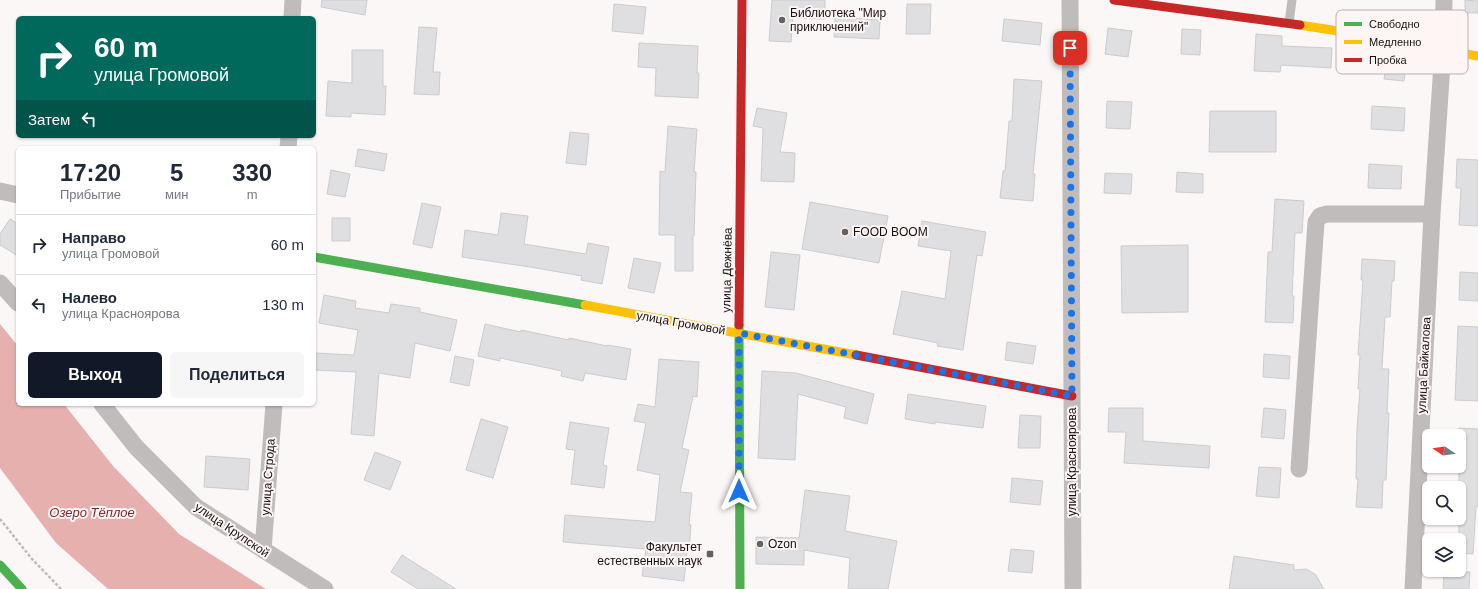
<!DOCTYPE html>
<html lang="ru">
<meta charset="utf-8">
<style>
:root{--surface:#fff;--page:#f6f6f7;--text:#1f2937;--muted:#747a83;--line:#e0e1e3;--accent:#111827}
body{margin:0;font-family:Arial,sans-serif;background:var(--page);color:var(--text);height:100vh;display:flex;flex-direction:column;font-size:15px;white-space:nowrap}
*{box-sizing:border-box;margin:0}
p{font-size:13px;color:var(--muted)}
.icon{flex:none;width:22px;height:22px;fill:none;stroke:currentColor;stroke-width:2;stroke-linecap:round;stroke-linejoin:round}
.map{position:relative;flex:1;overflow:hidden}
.drawer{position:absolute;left:16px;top:146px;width:300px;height:260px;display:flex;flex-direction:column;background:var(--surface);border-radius:6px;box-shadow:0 1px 3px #0004}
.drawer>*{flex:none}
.top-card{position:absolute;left:16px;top:16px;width:300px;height:122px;border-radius:6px;box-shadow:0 1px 3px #0004;background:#00695c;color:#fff;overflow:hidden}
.needle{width:26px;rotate:283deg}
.tools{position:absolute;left:1422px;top:429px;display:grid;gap:8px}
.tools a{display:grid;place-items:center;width:44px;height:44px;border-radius:6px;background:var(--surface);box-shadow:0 1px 3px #0004;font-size:20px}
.pin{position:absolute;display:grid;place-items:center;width:34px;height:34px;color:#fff;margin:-17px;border-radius:8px;box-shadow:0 2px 6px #0006}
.me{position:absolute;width:44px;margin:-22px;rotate:0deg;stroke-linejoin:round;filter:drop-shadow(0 0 3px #0008)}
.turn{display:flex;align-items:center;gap:14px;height:84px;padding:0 12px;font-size:18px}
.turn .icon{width:52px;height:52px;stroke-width:2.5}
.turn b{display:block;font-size:28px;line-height:34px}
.then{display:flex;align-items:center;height:38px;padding:0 12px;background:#0003;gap:8px;font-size:15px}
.eta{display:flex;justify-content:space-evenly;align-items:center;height:68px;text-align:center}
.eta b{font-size:24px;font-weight:800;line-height:28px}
.action{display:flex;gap:8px;margin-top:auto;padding:8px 12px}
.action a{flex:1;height:46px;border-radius:6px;background:var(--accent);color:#fff;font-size:16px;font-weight:800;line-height:46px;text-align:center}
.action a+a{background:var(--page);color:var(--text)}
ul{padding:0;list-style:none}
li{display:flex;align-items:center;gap:12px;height:60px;padding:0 12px;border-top:1px solid var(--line)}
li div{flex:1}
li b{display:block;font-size:15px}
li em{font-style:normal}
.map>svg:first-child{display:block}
.water{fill:#e6b0af}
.building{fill:#dfdfe1;stroke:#cbccce}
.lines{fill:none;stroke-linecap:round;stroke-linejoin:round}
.path{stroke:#bcbaba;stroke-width:2.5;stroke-dasharray:3 2;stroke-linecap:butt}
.lane{stroke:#c0bcbc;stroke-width:9}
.street{stroke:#c0bcbc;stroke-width:17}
.fast{stroke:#4caf50;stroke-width:9}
.slow{stroke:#ffc107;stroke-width:9}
.jam{stroke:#c62828;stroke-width:9}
.route{stroke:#1a73e8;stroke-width:7;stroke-dasharray:0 12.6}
.poi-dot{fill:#666161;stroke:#fef6f5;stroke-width:1.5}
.labels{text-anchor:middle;stroke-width:4;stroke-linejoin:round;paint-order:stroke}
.poi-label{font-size:12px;fill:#161010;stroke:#fef6f5;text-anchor:start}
.street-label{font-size:12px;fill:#161010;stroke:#fef6f5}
.water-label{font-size:13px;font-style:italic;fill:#7f282c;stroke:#fef6f5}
.key{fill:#fef6f5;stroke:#b8b1b0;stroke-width:1}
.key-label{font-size:11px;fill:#161010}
</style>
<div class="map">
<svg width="1478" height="589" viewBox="0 0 1478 589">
<rect width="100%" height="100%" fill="#fcf7f7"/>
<path class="water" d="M0,324L18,346V404H64L113,466L179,534L266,589H108L56,543L0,468Z"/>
<path class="building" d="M322,0H367L365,15L321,7Z
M772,0H825V19L793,18L791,42L769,41Z
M1465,0L1478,1V13H1465Z
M614,4L646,7L643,34L612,31Z
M907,4H931L930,34H906Z
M835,17L880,20L879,39L834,37Z
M1004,19L1042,23L1040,45L1002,41Z
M419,27L437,28L433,72H440L439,95L414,94Z
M1108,28L1132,31L1128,57L1105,54Z
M1182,29L1201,30L1200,55L1181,54Z
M1256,34L1282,36V46L1332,48L1331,68L1281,65L1280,72L1254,71Z
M639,43L698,46L697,73H699L698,98L655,96L656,68L638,67Z
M352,50H383V86H386L385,115L351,113V117L326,116L328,81L352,83Z
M1387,57L1407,60L1404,81L1384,79Z
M1014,79L1042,81L1033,174H1035L1033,201L1000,198L1003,171H1005L1009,121H1012Z
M1107,101L1132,102L1130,129L1106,128Z
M1372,106L1405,108L1404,131L1371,129Z
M757,108L787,113L780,152L795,153L794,182L761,181L763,128L753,126Z
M1210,111H1276V152H1209Z
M668,126L697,129L694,172H696L694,236H693V271H675V235H659L660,171L665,172Z
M570,132L589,134L586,165L566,163Z
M358,149L387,154L384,171L355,166Z
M1457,159L1478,160V226L1459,225L1461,188H1456Z
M1369,164L1402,166L1401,189L1368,188Z
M331,170L350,174L345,197L327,194Z
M1177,172L1203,174V193L1176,192Z
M1105,173L1132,174L1131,194L1104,193Z
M1275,199L1304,201L1302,233H1295L1292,296H1294L1293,323L1265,322L1268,252H1272Z
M810,202L888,216L879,263L802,249Z
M422,203L441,207L432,248L413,244Z
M501,213L528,216L524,244L586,254L588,243L609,247L602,284L581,280L582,276L530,267L462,257L465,230L498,235Z
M332,218H350V241H332Z
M10,219L18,224V256L0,245V234Z
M922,221L986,232L982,256L977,255L963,350L937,346L938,343L893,334L902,291L945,299L951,251L918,246Z
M1188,245V312L1122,313L1121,246Z
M771,252L800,255L794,310L765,307Z
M634,258L661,263L654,293L628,288Z
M1362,259L1395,261L1394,281H1392L1390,317H1385L1382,369H1389L1387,413H1389L1386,480H1383L1382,508L1356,507L1358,479H1356L1357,429L1360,389H1358L1360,355H1358L1363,280H1361Z
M1460,272L1478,273V301L1459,300Z
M324,295L356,301L355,308L389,313L391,304L420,308V312L457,320L450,351L415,343L410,378L379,373L374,436L351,434L356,372L314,370V353L354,355L358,330L319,323Z
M485,324L521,332V330L569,340V338L607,346V345L631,349L626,380L585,373L583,381L561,376L562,371L500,358V361L478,356Z
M1458,326L1478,327V401L1455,400Z
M1007,342L1036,346L1033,364L1005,360Z
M1264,354L1290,356L1289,379L1263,377Z
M455,356L474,360L469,386L450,382Z
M659,359L699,362L697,397L693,396L682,448L689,450L680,492L692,493L689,525H691L689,552H687L684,581L642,576L646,549L563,542L565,515L655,522L660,475L637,470L646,423L634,421L638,404L655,407Z
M762,371L796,373L874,394L867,424L844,418L846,407L798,394L795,460L758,458Z
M908,394L986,406L983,428L935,422V424L905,419Z
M1109,408H1143V441L1210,446L1209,468L1124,463L1126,432H1108Z
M1264,408L1286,410L1284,439L1261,437Z
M1020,415L1041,416L1040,448H1018Z
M481,419L508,427L493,478L466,470Z
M570,422L609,428L603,465L607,466L604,488L571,484L575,450L566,449Z
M1459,428L1478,429V507L1476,506L1473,554L1459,553Z
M375,452L401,462L390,490L364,480Z
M206,456L250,459L248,490L204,487Z
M1259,467L1281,468L1279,498L1256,496Z
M1012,478L1043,481L1040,505L1010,502Z
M805,490L850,496L845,531L897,541L888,589H848L850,558L804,550V565L756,564V537L799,538Z
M1011,549L1034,551L1032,573L1008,571Z
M402,555L456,589H418L391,572Z
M1234,556L1294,565V570L1306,569L1315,574L1324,589H1229Z
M1444,571L1470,572L1469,589H1443Z"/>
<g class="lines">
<path class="path" d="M0,519L32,559L61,589"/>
<path class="lane" d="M1289,23L1292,0"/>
<path class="street" d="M1070,0L1073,589
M292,18L293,0
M288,148L289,136
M0,191L18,195
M0,283L18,303
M102,404L136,447L196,507L325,589
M1299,469L1316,222L1320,216L1327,214H1432
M263,550L274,404
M1413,589L1432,214L1443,49L1444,0"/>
<path class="fast" d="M314,257L585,305
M739,325L740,589
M0,565L22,589"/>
<path class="slow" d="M1300,25L1388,39L1478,56
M585,305L856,355"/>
<path class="jam" d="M1114,0L1300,25
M739,325L742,0
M856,355L1072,396"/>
</g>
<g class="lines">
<path class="route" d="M739,491V333L1072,396L1070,48"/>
</g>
<g class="poi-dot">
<circle cx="782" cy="20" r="4"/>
<circle cx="845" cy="232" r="4"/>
<circle cx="760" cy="544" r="4"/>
<rect x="706" y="550" width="8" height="8" rx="2"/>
</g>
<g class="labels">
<g class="poi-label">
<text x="790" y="17">Библиотека "Мир<tspan x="790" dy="14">приключений"</tspan></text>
<text x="853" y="236">FOOD BOOM</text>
<text x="768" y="548">Ozon</text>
<text x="702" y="551" text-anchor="end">Факультет<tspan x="702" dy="14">естественных наук</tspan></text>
</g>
<g class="street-label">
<text transform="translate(727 270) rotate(-89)" y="4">улица Дежнёва</text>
<text transform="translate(681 323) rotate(10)" y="4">улица Громовой</text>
<text transform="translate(1424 365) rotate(-87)" y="4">улица Байкалова</text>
<text transform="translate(1072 462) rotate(-90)" y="4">улица Красноярова</text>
<text transform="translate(268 477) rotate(-86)" y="4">улица Строда</text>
<text transform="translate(232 530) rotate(34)" y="4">улица Крупской</text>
</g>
<g class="water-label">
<text x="92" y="517">Озеро Тёплое</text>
</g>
</g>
<rect x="1336" y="10" width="132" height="64" rx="6" class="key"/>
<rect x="1344" y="22" width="18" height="4" fill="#4caf50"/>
<rect x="1344" y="40" width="18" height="4" fill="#ffc107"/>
<rect x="1344" y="58" width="18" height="4" fill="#c62828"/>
<g class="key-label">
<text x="1369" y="28">Свободно</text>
<text x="1369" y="46">Медленно</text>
<text x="1369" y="64">Пробка</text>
</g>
</svg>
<div class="tools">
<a><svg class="needle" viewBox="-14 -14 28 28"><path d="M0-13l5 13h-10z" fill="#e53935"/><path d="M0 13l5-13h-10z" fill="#747a83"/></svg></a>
<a><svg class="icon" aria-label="search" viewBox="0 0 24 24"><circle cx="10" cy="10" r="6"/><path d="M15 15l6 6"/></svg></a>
<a><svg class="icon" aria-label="layers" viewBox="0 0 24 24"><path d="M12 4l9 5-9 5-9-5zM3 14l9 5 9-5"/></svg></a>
</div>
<div class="pin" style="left:1070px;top:48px;background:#d93025"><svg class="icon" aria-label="arrive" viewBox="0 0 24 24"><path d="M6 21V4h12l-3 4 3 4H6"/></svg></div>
<svg class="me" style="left:739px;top:491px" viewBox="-20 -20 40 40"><path d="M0-17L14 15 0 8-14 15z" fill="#1a73e8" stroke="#fff" stroke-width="4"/></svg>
<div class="top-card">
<div class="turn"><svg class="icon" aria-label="right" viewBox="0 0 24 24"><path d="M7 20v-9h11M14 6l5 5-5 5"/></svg><div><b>60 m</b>улица Громовой</div></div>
<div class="then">Затем<svg class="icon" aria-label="left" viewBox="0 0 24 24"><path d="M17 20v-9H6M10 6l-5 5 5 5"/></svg></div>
</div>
<section class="drawer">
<div class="eta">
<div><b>17:20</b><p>Прибытие</p></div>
<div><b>5</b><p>мин</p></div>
<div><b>330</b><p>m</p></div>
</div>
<ul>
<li><svg class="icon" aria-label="right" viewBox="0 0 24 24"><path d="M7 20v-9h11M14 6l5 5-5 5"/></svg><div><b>Направо</b><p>улица Громовой</p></div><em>60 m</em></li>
<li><svg class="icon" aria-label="left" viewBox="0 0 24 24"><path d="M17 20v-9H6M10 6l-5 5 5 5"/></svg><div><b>Налево</b><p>улица Красноярова</p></div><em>130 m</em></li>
</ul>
<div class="action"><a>Выход</a><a>Поделиться</a></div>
</section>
</div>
